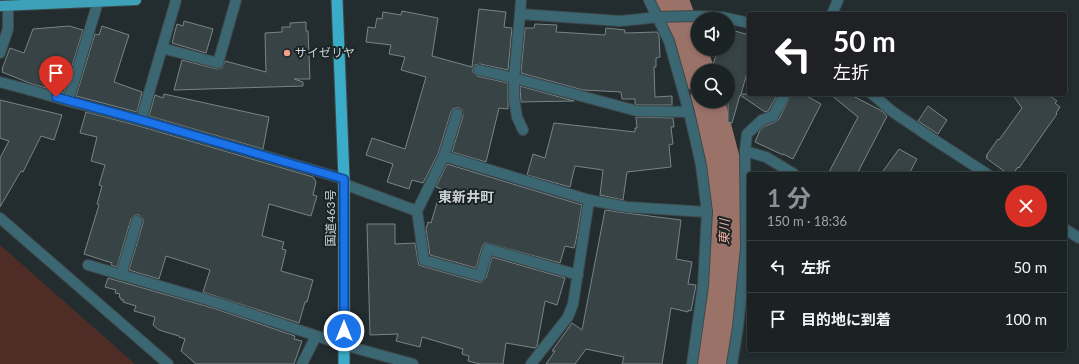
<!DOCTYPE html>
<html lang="ja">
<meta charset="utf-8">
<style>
:root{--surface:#1a2224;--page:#232a2c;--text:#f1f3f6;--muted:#9fa4a6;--line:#383f41;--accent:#8c9099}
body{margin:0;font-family:Lato,"Noto Sans JP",sans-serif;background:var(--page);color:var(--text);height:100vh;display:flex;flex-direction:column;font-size:15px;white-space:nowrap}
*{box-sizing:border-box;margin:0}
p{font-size:13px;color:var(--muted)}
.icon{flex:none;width:22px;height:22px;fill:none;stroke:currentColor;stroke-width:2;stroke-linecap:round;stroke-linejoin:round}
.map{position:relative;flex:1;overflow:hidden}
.details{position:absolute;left:747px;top:172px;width:320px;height:180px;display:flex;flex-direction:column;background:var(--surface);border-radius:4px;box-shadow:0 2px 6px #0003,0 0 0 1px var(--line)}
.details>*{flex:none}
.guide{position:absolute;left:747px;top:12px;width:320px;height:84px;border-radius:4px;box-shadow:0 2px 6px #0003,0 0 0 1px var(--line);background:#202124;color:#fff;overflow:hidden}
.tools{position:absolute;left:691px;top:12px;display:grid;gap:8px}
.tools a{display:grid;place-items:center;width:44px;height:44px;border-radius:50%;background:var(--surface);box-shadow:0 2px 6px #0003,0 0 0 1px var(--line);font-size:20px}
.pin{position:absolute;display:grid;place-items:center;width:34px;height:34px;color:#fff;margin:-41px -17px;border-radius:50% 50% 50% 0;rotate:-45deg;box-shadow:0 0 4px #0007}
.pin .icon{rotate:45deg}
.me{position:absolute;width:44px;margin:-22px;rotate:0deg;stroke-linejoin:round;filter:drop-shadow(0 0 3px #0008)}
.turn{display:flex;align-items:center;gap:14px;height:84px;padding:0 20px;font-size:18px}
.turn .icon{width:52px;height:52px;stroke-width:2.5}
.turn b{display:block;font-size:28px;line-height:34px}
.round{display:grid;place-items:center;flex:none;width:42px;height:42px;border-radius:21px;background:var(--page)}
.overview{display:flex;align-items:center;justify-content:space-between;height:68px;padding:0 20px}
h1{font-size:24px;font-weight:700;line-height:30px;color:var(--accent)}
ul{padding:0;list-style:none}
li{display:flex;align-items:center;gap:12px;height:52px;padding:0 20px;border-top:1px solid var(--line)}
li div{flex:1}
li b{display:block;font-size:15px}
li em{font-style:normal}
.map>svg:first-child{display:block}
.green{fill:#4f2d26}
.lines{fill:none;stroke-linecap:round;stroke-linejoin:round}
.river{stroke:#9b7268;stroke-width:35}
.building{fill:#384345;stroke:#788487}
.service-casing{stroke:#3e484a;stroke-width:12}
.minor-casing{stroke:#3e484a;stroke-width:12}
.primary-casing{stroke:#3e484a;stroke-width:12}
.trunk-casing{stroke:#3e484a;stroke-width:13}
.service{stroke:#3b6773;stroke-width:10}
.minor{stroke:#3b6773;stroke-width:10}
.primary{stroke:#3da1b9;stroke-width:10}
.trunk{stroke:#3bacc8;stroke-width:11}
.route-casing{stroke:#114b97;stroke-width:10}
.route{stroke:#1a73e8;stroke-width:7}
.poi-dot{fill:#f49e8a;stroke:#1a2326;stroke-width:1.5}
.labels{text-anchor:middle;stroke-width:4;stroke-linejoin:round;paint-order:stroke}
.poi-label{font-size:12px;fill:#cdd3d5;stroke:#1a2326;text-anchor:start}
.street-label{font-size:12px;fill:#cdd3d5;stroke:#1a2326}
.water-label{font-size:13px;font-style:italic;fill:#f4af9f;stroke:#1a2326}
.quarter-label{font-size:14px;font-weight:bold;fill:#cdd3d5;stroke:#1a2326}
</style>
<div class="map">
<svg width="1079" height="364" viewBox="0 0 1079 364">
<rect width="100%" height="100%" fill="#232d30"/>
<path class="green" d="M0,245L135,364H0Z"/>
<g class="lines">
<path class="river" d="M671,0L698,74
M707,101L725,170L723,270L712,364"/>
</g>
<path class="building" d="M479,9L506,12L504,27L512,28L508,70L480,64L475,65L473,69V72L477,76L508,83V109L499,108L486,162L452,152L463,116L462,110L459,108H456L453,109L451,112L438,154L423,183L412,180L409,189L387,182L393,164L366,155L372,138L405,149L426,77L401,70L405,57L389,54L391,45L366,42L368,27L375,28L377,18L382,19L383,12L401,15L402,11L438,18L432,56L472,67Z
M184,21L213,29L206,53L172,43L177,24L183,26Z
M306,22V31H308L310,79H294L303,82V86L174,90L182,60L217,69L222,68L225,61L266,72L265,33L282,32V27H290V23Z
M535,24L557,25L556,32L605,35L606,28L625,30V33L657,32L659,35L660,57L656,58V67H654L655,97L672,96V105H638L635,104V99H622L621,92L583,90L521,73L525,28H534Z
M69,26L83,30L64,93L32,84L2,72L3,69H2L10,48L24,53L33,29Z
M102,26L129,35L114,82L142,92L137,112L76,96L95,34L99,35Z
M728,29L749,35V66L741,94H778L768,111L765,112L740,95L732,123L728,122V71H711L718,49H728Z
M520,86L574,101L521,102Z
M164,94L269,117L263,149L149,116L155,95L163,98Z
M791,94H803L821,104L793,159L783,154V155L755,142L760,130L765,126L775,122L779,119Z
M830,94H849L882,111L887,116L857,174H828L858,117Z
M1012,94H1047L1057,101L1055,103L1060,107L1056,113L1057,114L1019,168L1018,167L1013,174H1008L986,158L988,156H986L998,139L999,140L1022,108Z
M0,100L62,115L54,140L41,136L23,172L21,171L0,207V158L9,141L0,138Z
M928,106L947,120L938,134L918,121Z
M86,112L139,126L313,177L316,182L313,195L317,196L311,216L269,204L262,236L284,242L282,249L286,250L281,271L313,280L307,302H305L299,323L203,292L210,270L166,256L159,279L129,270L143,223V219L139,215H135L131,219L117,267L111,265L112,263L84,254L99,205L97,204L102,186L99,185L105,165L91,161L97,137L80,133Z
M636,117L673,118L674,127H671L673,144L669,145L671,167L627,172L623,200L600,195L603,170L575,166L570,187L527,175L533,154L545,158L554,123L635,132V128H637Z
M899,149L917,159L909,174H881Z
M447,164L582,205L576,240L574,248L565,246L560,263L487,243L484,244L482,247L476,268L430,255L426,229L428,222L431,223L441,189L436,187Z
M605,210L626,213L681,220L676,259L692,262L688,284L696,285L691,311L688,310V312L671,308L662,364H622L624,357L586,349L575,364H546L555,351H552L572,323L582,330Z
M367,224H395V244L415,243L418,261L419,265L422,266L478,282H482L486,278L492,257L565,278L557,305L545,301L537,346L535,348L506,343L503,364H480L468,361L469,356L462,354L463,349L422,337L420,347L396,341L398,334L370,335Z
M108,278L216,309L295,336L294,339L302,341L294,364H196L181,351L185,339L179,337V336L159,330L153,325L155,317L134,311L136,306L123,302L124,300H121V298L119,297L120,294L115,293L116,290L105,287Z"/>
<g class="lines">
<defs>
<path id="service" d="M479,70L514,78V98L517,117L523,130
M30,90L68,101
M745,151L747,134L762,120L773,116L785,94
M444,156L457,114
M589,200L627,207L707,212
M121,275L137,221
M302,364L316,336"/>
<path id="minor" d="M521,0L520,14L620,21L641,19L658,17L693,16L722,17L749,23
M649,0L669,41L689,112L701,165L707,212L703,286L692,364
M98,2L68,101L141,120L344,179
M520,14L514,78L637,111L689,112
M832,14L838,0
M162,48L218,63L236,0
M0,53L8,29V6
M0,82L30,90
M872,94L893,112L933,139L987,174
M141,120L176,0
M344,184L417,211L444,156L589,200L573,304L568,317L531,364
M417,211L424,260L480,276L488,249L578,275
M0,218L168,364
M1065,229L1079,238
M88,265L218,303L344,345L413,364
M732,364L738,327L746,248L745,151L766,157L794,174"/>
<path id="primary" d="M0,6L136,0"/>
<path id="trunk" d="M337,0L344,179V364"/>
</defs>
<use href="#service" class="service-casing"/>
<use href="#minor" class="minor-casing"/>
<use href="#primary" class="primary-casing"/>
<use href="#trunk" class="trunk-casing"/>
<use href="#service" class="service"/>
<use href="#minor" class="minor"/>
<use href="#primary" class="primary"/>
<use href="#trunk" class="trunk"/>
</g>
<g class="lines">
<defs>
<path id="route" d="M56,97L141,120L344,179V331"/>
</defs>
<use href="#route" class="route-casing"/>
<use href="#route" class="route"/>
</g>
<circle class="poi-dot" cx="287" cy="53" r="4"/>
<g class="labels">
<g class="poi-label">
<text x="295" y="57">サイゼリヤ</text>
</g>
<g class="street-label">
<text transform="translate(331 218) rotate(-90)" y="4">国道463号</text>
</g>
<g class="water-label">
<text transform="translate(724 232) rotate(-89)" y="5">東川</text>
</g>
<g class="quarter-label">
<text x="466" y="202">東新井町</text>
</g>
</g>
</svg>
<div class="tools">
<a><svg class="icon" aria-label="sound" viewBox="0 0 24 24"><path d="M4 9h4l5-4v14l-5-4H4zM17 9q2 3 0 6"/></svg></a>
<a><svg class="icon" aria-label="search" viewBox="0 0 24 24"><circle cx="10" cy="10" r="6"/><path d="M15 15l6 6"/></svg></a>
</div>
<div class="pin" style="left:56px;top:97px;background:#d93025"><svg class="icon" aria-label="arrive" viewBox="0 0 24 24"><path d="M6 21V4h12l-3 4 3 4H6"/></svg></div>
<svg class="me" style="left:344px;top:331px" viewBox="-20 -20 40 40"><circle r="17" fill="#1a73e8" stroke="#fff" stroke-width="3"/><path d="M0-11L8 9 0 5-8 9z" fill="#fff"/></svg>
<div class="guide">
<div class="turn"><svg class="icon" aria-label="left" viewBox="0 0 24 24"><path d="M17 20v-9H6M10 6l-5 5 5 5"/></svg><div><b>50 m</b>左折</div></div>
</div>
<section class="details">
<div class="overview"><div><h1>1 分</h1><p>150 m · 18:36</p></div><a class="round" style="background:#d93025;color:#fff"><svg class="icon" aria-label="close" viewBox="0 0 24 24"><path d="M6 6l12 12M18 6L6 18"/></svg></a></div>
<ul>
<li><svg class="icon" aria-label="left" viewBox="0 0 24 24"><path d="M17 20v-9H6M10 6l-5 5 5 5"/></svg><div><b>左折</b></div><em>50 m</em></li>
<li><svg class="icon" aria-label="arrive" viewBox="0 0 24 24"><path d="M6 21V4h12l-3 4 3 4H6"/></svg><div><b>目的地に到着</b></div><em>100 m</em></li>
</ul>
</section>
</div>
